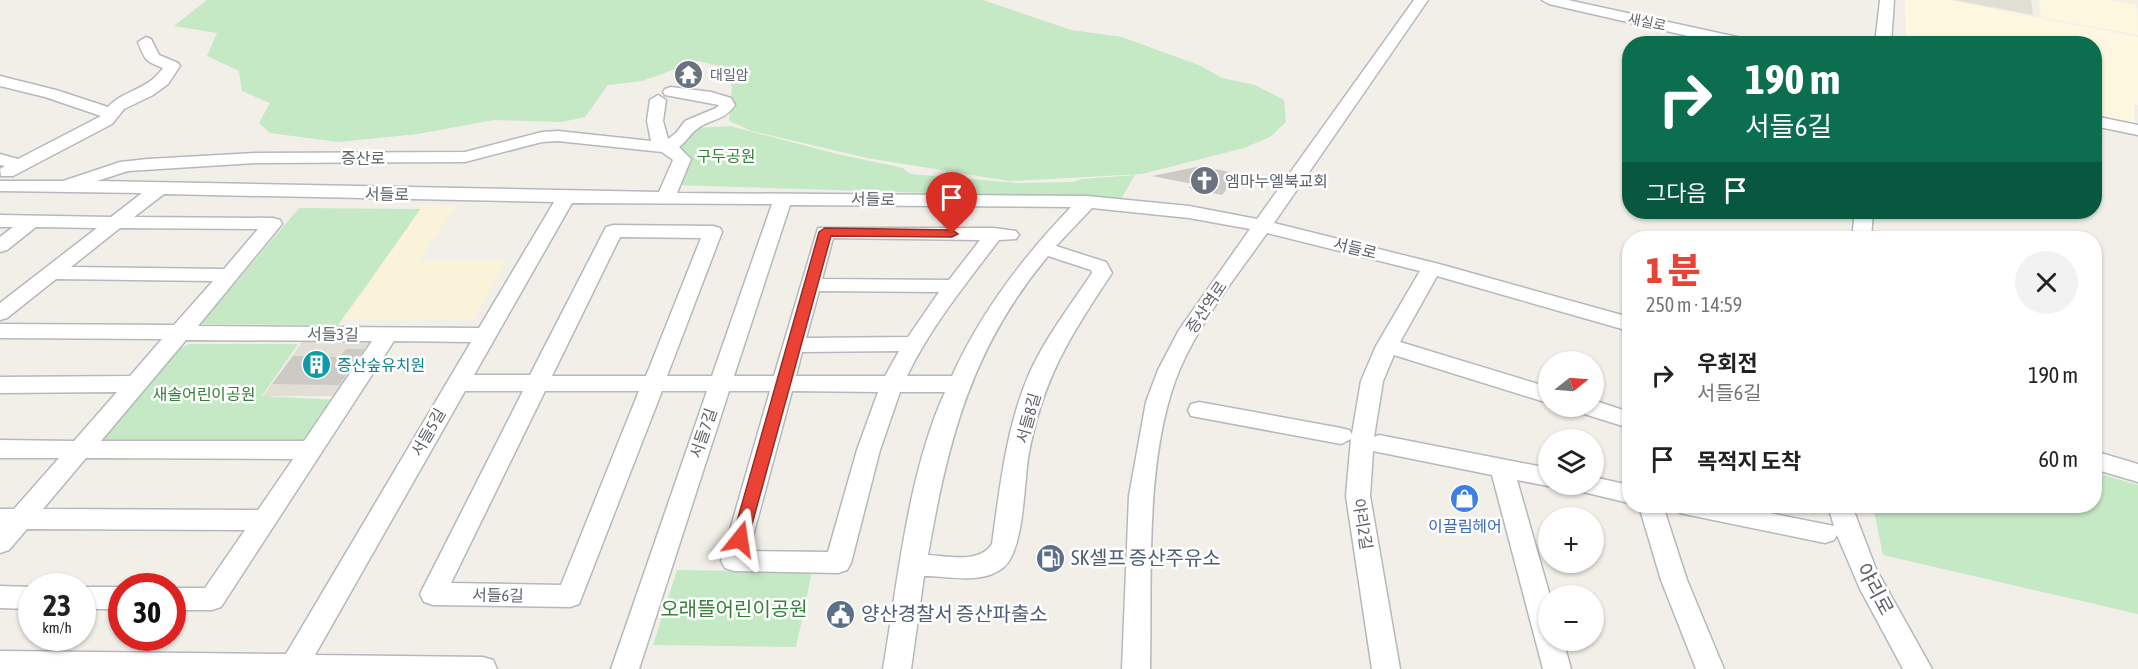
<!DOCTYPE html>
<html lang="ko">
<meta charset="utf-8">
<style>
:root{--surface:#fff;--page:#f2f2f2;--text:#222;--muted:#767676;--accent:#ea4335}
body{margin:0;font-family:"Asap Condensed","Noto Sans KR",sans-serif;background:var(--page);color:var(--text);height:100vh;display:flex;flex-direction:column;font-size:22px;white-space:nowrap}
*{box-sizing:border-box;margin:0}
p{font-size:20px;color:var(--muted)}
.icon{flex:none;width:33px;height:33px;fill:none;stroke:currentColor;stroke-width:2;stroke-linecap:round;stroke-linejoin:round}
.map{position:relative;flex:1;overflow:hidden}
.sheet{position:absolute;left:1622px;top:231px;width:480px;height:282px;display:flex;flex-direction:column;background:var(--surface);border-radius:24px;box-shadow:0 2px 4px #0004}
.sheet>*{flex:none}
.banner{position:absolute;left:1622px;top:36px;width:480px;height:183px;border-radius:24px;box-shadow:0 2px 4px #0004;background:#0b6e4f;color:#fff;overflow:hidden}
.needle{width:39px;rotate:73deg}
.controls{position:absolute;left:1538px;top:351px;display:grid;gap:12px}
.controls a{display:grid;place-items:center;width:66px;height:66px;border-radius:50%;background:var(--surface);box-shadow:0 2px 4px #0004;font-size:30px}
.speed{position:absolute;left:18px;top:573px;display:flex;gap:12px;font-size:30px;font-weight:700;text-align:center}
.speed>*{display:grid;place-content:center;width:78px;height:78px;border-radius:50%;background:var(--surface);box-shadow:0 2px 4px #0004;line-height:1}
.speed small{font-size:15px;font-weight:400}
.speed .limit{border:9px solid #d22;background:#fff;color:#111}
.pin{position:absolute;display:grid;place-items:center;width:51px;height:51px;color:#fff;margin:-62px -26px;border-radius:50% 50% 50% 0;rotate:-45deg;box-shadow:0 0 6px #0007}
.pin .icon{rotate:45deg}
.me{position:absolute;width:66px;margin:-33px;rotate:15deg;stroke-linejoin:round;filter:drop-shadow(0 0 4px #0008)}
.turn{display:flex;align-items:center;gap:21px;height:126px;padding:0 24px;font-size:27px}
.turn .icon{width:78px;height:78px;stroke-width:2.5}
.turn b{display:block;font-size:42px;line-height:51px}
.then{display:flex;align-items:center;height:57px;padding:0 24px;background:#0003;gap:12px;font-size:22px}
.round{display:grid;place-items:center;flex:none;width:63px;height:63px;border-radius:32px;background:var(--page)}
.overview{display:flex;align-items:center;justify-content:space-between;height:102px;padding:0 24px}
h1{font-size:36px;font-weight:800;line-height:45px;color:var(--accent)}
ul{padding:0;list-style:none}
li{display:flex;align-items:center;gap:18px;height:84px;padding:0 24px}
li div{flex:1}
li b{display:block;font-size:22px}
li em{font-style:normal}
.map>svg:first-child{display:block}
.commercial{fill:#fef7e0}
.education{fill:#e1ded6}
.green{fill:#c5e8c5}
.sand{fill:#fbf3d9}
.building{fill:#cccac5}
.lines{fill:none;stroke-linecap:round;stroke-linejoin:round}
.minor-casing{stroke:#b5b8bc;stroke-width:3}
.minor{fill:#fff;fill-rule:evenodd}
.route{fill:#ea4335;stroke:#982c22;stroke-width:1.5}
.labels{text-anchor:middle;stroke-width:5;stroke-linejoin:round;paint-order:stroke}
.far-street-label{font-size:14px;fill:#5f6368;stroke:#fff}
.far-worship-label{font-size:14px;fill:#5b616d;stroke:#fff;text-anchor:start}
.park-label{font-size:16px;fill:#348238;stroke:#fff}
.street-label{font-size:16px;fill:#5f6368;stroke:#fff}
.worship-label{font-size:16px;fill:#5b616d;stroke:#fff;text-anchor:start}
.culture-label{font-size:16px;fill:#0d838f;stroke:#fff;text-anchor:start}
.shop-label{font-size:16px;fill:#366cbe;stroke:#fff}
.near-service-label{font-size:20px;fill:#4e5e75;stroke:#fff;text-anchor:start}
.near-street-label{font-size:20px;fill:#5f6368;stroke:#fff}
.near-park-label{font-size:20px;fill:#348238;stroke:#fff}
</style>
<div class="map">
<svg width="2138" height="669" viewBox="0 0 2138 669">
<rect width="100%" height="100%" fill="#f1efe8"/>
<path class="commercial" d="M1905,0H1949L2138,37V105L2134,104L2135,124L2094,114V44L1906,43Z
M2039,0H2111L2137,5L2138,35L2041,17Z"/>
<path class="education" d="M1955,0H2031L2033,15Z
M303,341H376L340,396H263Z"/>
<path class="green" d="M207,0H983L1071,30L1122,37L1201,66L1222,78L1255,85L1284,100L1286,122L1270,137L1244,148L1142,174L1009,181L867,158L752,131L729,121L732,87L723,67L698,61L642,81L608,85L585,117L562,122L493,120L418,134L338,142L270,133L259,123L270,103L242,91L239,71L207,56L217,33L174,26Z
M730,126L837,154L903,168L910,174L1017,183L1073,182L1082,179L1135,175L1121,199L675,185C682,168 693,157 676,144L699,128Z
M299,208L421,209L338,325L201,324Z
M189,344H298L262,396L337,400L306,442L101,445L99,436L174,351Z
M2094,472L2138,485V614L1883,555L1873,506H2094Z
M677,570L812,572L796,647L653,645Z"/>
<path class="sand" d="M423,205H456L419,261H506L473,320H344Z"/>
<path class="building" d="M1201,166L1239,174L1222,195L1189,188L1193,184L1152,176Z
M346,349H364L339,385L272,384L293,356L340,357Z"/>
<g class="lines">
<defs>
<path id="minor" d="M1414,0H1428L1274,223L1439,264L1629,317V331L1437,276L1400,342L1548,387V403L1394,355L1383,381L1374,437L1379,435L1548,468V484H1553L1548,486L1517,480L1550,596H1548V640H1563L1571,669H1543L1492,475L1373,451L1370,496L1400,669H1372L1346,496L1351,439L1341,444L1191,416L1188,410L1191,404L1199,402L1341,428L1349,430L1352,434L1361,381L1376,346L1420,271L1267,233C1236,277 1200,321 1179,371C1144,457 1152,577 1150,669H1122L1129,496L1146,402L1158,370L1179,330L1250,229L1189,218L1092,208L1056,246L1106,262L1112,273C1069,338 1042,379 1028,458C1024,485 1024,549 1004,567C983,585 949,576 924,576L911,669H883C898,580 908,473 945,392H900L880,450L851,563L847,570L838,573L734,571L725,568L721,561L770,391H729L639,669H611L707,391H662L579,604L570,607L433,605L424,602L420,594L523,391H465L315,655L483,657L493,660L497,669H0V651L286,654L471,342L394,341L221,607L212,610H172V588H205L245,530L27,529L9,550L0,553V509H14L59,458H0V440L74,441L117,392L0,393V377L130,376L162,339L0,338V324L174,325L213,281L56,279L7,318L0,320V303L97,228L36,227L7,250L0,252V237L13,227H0V215L111,217L142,193L0,191V181H63L120,162L148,159L255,153L465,152L542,132L558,131L651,141L647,121L650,100L658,95L666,100L663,121L668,139L676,133L685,121L716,108L719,105L665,95L663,92L665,89L671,87L711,92L731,98L735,105C723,122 711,118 697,129C690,134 687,141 679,147L691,159L677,193L1087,196L1189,206L1257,219ZM558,141L662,152L673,160L659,192L97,181L128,171L255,163L465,162L542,142ZM164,194L554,202L479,328L198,326L282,224L280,220L273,218L134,217ZM572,203L772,204L712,376H667L722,232L720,228L713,226L613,225L606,227L604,231L530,375H474ZM790,205L1071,207C1023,257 981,312 952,376H907C931,326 966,284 999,240L1016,239L1019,235L1016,231L994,228H818L774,376H734ZM120,228L258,229L224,269L71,267ZM620,237L701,238L646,376H552ZM833,238L980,240L949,280L822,279ZM1048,256L1091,270L1092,273C1070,306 1045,338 1029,374C1006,428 1000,487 992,544C979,564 948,556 928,555C948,440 971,348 1048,256ZM819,291L939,292L908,337L806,338ZM186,340L372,341L304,441H101ZM899,351L885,376H796L802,352ZM545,391H639L561,585L451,583ZM792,391L878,392L857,450L828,552L749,551ZM86,458L293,459L258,510L43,509Z
M1542,0H1568L1746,39L1753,44H1723L1549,4Z
M1880,0H1894L1891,44H1875Z
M146,37L151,39L159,55L178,63L180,66L168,84L153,95L124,109L112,124L13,176H1L0,169L5,166L0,165V154L18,159L101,116L45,97L0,86V76L56,90L108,107C123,90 147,91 163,68C145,61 145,60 138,42Z
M2094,116L2138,125V135L2094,126Z
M1855,212H1873L1871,238H1852Z
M1593,400L1629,412V428L1578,412L1575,406H1593Z
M2094,451L2138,464V482L2094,469Z
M1593,477L1629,485V503L1575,490L1571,484H1593Z
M1639,506H1663L1687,580L1724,669H1696L1661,580Z
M1677,506H1735L1834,526L1828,506H1852L1876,569L1932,669H1903L1860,589L1837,535L1834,540L1825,543L1689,515L1680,513Z
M0,586L32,587V609L0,608Z
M82,587H122V609H82Z"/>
</defs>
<use href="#minor" class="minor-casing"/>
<use href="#minor" class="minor"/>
</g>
<path class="route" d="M825,228L952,230L958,234L952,237L831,236L748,539L746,544L740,546L734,544L732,539L819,232Z"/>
<defs>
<symbol id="temple-disc" viewBox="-11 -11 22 22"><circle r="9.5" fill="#6b7280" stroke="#fff"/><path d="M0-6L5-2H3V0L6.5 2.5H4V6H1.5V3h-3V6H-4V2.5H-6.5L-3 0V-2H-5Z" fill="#fff"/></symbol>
<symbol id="church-disc" viewBox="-11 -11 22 22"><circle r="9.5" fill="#6b7280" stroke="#fff"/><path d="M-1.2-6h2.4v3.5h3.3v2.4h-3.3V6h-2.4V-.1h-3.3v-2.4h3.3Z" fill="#fff"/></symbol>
<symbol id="building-disc" viewBox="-11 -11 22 22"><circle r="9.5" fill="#0f9aa8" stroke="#fff"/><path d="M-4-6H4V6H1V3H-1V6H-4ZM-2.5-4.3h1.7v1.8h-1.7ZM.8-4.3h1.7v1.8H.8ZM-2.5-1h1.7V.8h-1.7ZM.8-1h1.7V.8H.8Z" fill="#fff"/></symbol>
<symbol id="shop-disc" viewBox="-11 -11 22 22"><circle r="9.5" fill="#3f7fe0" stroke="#fff"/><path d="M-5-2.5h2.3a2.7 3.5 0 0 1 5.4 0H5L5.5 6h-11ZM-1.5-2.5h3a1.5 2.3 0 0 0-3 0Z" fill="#fff"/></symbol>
<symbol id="fuel-disc" viewBox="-11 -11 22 22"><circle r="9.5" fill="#5c6f8a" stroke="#fff"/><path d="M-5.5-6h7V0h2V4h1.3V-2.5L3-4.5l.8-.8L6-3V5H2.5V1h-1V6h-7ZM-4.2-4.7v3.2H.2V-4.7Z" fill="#fff"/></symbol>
<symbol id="civic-disc" viewBox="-11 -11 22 22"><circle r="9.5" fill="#5c6f8a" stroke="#fff"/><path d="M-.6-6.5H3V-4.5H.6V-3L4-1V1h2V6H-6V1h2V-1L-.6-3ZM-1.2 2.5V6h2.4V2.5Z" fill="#fff"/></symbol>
</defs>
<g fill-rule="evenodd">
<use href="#temple-disc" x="672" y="58" width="33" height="33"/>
<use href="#church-disc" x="1188" y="164" width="33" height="33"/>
<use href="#building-disc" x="300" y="348" width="33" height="33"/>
<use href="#shop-disc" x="1448" y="482" width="33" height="33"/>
<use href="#fuel-disc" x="1034" y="542" width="33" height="33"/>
<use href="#civic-disc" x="824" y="598" width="33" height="33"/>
</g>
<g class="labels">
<g class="far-street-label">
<text transform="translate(1647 22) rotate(12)" y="5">새실로</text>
</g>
<g class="far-worship-label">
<text x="710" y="80">대일암</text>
</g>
<g class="park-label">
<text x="726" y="162">구두공원</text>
<text x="204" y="400">새솔어린이공원</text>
</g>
<g class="street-label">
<text x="363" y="164">증산로</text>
<text transform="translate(387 194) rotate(1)" y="6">서들로</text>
<text transform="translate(873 199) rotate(1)" y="6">서들로</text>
<text transform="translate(1355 248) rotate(14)" y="6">서들로</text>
<text transform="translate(1206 307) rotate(-56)" y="6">증산역로</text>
<text transform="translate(333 334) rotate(1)" y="6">서들3길</text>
<text transform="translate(1028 418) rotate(-74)" y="6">서들8길</text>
<text transform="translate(428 432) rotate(-60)" y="6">서들5길</text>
<text transform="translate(703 433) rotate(-71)" y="6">서들7길</text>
<text transform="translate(1363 524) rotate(81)" y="6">야리2길</text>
<text transform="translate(498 595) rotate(1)" y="6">서들6길</text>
</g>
<g class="worship-label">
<text x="1225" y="187">엠마누엘북교회</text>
</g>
<g class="culture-label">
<text x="337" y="371">증산숲유치원</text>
</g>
<g class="shop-label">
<text x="1465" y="532">이끌림헤어</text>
</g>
<g class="near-service-label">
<text x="1071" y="565">SK셀프 증산주유소</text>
<text x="861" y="621">양산경찰서 증산파출소</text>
</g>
<g class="near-street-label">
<text transform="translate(1875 589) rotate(62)" y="7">야리로</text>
</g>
<g class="near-park-label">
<text x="734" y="616">오래뜰어린이공원</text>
</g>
</g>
</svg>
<div class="controls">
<a><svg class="needle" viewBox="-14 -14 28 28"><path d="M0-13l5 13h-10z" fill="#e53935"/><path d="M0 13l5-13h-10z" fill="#767676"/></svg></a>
<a><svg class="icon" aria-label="layers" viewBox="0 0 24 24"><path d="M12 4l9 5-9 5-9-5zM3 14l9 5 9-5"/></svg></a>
<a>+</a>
<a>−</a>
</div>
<div class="speed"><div>23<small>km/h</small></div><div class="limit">30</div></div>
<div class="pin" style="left:952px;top:234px;background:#d93025"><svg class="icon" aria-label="arrive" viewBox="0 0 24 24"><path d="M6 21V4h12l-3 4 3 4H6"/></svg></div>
<svg class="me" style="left:740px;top:539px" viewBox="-20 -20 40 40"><path d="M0-17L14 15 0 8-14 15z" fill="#ea4335" stroke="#fff" stroke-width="4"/></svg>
<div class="banner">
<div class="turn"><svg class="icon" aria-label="right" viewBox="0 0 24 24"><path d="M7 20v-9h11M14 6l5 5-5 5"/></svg><div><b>190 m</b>서들6길</div></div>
<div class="then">그다음<svg class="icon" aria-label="arrive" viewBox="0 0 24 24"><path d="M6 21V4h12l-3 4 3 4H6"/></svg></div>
</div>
<section class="sheet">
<div class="overview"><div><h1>1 분</h1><p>250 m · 14:59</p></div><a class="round"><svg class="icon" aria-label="close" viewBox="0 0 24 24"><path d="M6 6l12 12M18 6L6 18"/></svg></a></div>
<ul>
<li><svg class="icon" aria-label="right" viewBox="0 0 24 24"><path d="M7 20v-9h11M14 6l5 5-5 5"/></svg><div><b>우회전</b><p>서들6길</p></div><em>190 m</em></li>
<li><svg class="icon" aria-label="arrive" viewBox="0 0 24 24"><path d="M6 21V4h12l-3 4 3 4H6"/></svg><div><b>목적지 도착</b></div><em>60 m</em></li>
</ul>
</section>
</div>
